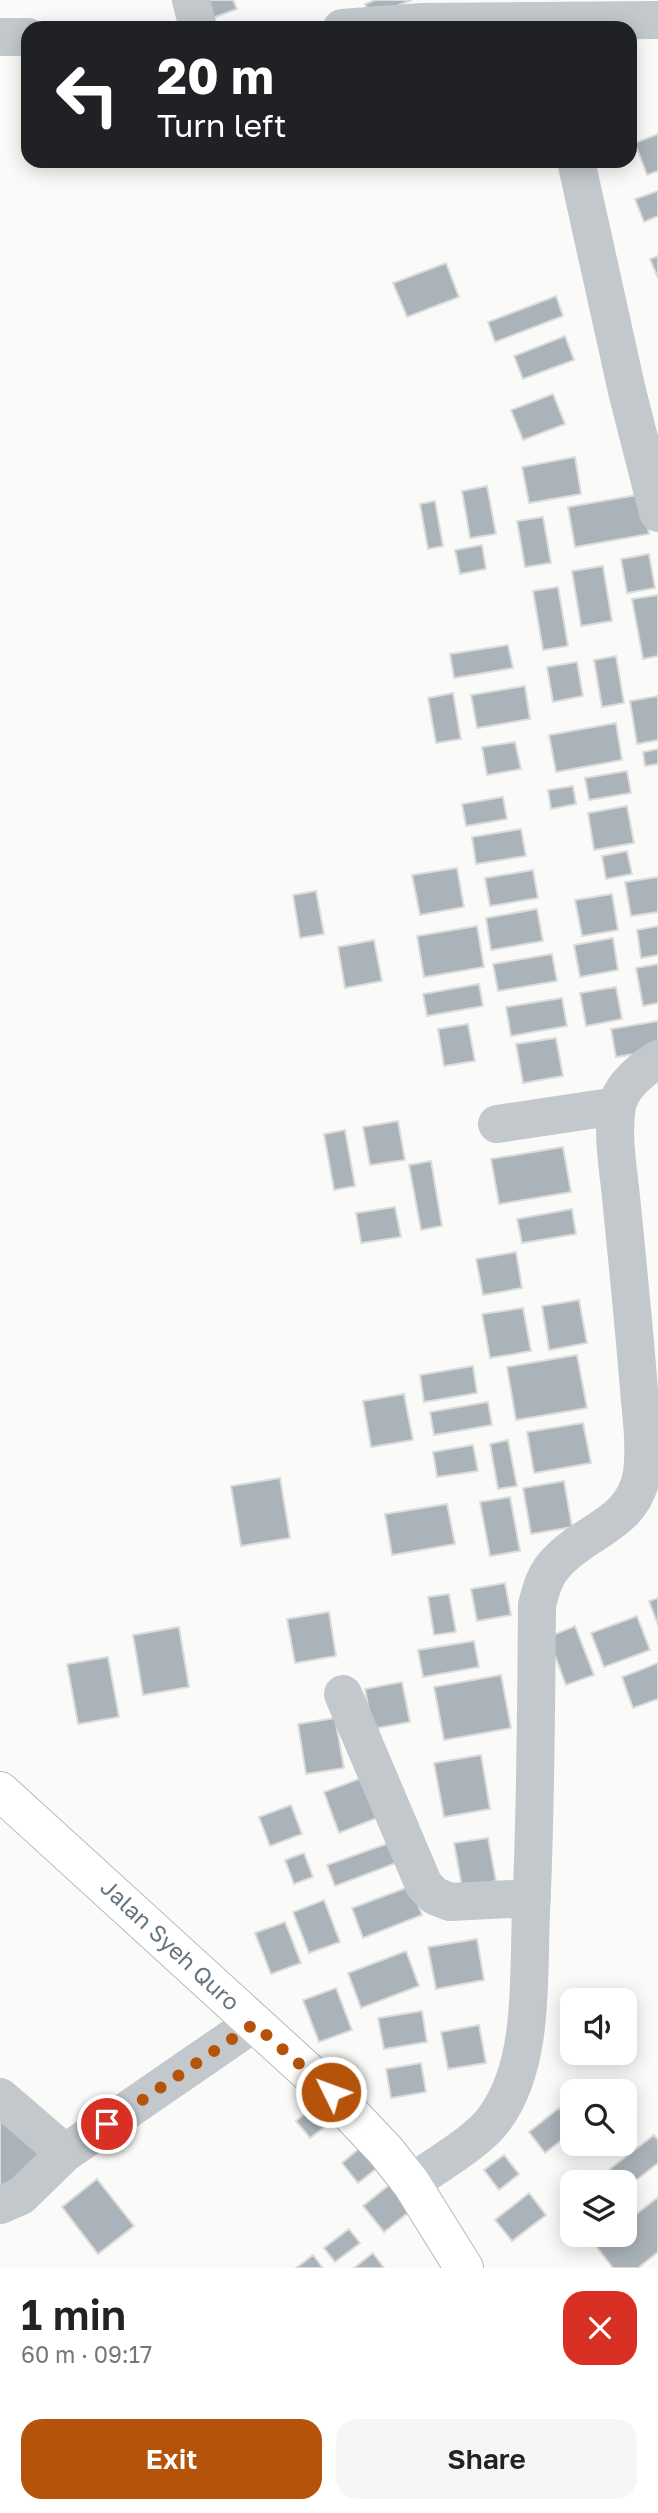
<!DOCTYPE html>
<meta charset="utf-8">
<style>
:root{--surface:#fff;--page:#f6f6f6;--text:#222;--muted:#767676;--accent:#b45309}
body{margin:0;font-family:"Golos Text",sans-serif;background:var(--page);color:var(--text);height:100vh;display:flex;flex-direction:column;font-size:26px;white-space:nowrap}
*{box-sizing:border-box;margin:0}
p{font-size:23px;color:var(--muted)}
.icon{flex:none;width:38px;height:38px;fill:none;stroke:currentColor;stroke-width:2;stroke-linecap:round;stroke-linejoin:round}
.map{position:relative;height:2268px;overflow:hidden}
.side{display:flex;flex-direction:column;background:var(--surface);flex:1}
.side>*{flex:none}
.top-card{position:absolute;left:21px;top:21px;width:616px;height:147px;border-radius:21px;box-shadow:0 4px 18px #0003;background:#202124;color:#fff;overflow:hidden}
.buttons{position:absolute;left:560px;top:1988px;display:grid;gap:14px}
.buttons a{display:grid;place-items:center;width:77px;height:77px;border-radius:14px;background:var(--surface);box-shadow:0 4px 18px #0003;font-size:35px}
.pin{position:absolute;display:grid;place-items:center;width:60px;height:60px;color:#fff;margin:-30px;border:4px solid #fff;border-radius:50%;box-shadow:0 2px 7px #0007}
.me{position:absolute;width:77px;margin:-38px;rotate:312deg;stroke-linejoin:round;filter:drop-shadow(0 0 5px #0008)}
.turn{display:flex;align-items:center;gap:24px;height:147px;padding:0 21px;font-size:32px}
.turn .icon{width:91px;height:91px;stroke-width:2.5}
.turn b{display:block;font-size:49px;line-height:60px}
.round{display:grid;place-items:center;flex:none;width:74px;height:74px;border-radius:21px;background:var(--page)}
.headline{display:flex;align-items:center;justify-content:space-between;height:119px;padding:0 21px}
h1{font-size:42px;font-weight:600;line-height:52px}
.cta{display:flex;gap:14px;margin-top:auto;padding:14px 21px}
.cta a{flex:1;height:80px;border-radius:21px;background:var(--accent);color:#fff;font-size:28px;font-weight:600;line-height:80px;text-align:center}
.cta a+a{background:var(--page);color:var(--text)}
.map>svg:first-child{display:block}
.building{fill:#aab3b9;stroke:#dcdcda;stroke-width:2}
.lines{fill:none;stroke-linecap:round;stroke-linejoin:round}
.major-casing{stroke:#b5babe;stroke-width:40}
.minor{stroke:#c3c8cc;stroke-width:38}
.major{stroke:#fff;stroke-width:38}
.route{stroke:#b45309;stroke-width:12;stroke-dasharray:0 21.6}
.labels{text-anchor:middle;stroke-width:7;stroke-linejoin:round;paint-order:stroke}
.street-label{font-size:23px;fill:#657683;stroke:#fff}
</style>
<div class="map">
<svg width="658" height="2268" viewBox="0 0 658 2268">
<rect width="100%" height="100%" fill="#fafaf8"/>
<path class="building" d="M202,0H233L237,9L210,19Z
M375,0H412L370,16L365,4Z
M658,134V171L647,175L635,143Z
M658,191V216L644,222L635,199Z
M658,256V278L650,259Z
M446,263L459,297L407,317L393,283Z
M556,296L563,316L495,342L488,322Z
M565,336L574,360L523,379L514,356Z
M553,394L565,424L523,440L511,410Z
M575,457L581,494L529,503L522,467Z
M487,486L496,534L470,538L462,491Z
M643,494L649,534L575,547L568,507Z
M435,501L443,546L428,549L420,504Z
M543,517L551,563L525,567L517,521Z
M482,545L486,569L460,574L455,550Z
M649,554L655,588L627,593L621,559Z
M603,566L612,621L581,626L572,571Z
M558,587L568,646L543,650L533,591Z
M658,595V656L643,659L632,599Z
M508,645L513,668L454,678L450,654Z
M616,656L624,703L602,707L594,660Z
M577,662L583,696L553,702L547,667Z
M525,686L530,719L477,728L471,695Z
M453,693L461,739L436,743L428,698Z
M658,696V740L637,744L630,701Z
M616,723L622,760L556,772L549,735Z
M515,742L521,769L487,775L482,747Z
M658,749V764L645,766L643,752Z
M627,771L631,793L589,800L585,778Z
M573,786L576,804L551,809L548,790Z
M503,797L507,819L466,826L462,804Z
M627,806L634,843L594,850L588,813Z
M521,829L526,856L476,864L472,837Z
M627,851L632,874L606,879L602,856Z
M457,868L464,907L420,915L412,875Z
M533,870L538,898L490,906L485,878Z
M658,877V912L631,916L625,882Z
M316,891L324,934L300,938L293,895Z
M612,894L618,930L582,936L575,900Z
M537,909L543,941L491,950L486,918Z
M477,926L484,967L424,977L417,936Z
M658,926V955L641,958L637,930Z
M613,938L618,970L580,977L574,945Z
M374,940L382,981L345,988L338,947Z
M552,954L557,981L498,991L493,964Z
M658,964V1003L643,1006L636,968Z
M479,984L483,1006L427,1016L423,994Z
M616,987L622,1019L586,1026L580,993Z
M562,998L567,1026L511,1036L506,1007Z
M658,1021V1050L616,1057L611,1029Z
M468,1024L475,1061L444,1066L438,1029Z
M556,1038L563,1076L523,1083L516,1044Z
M398,1121L405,1160L370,1165L363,1127Z
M345,1130L355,1186L334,1190L324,1134Z
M563,1147L571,1192L499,1204L491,1159Z
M431,1161L442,1226L421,1230L409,1165Z
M395,1207L401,1237L361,1243L356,1213Z
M572,1209L576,1234L522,1243L517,1219Z
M516,1252L522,1288L483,1295L476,1259Z
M579,1300L587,1343L549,1350L542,1306Z
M523,1308L531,1351L490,1358L482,1314Z
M577,1355L587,1408L516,1420L507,1367Z
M473,1366L477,1393L424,1402L420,1375Z
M404,1394L413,1440L371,1447L363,1401Z
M488,1402L492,1425L434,1435L430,1412Z
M583,1423L591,1463L534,1473L527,1432Z
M508,1440L517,1486L498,1489L490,1444Z
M473,1445L478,1471L437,1477L433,1452Z
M280,1478L290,1538L241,1546L231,1486Z
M564,1481L572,1527L531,1534L523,1488Z
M510,1497L520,1551L490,1556L480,1502Z
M447,1504L455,1544L392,1555L385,1514Z
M505,1583L511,1615L477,1621L471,1589Z
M449,1594L456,1632L434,1635L428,1597Z
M658,1598V1625L649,1601Z
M329,1612L336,1656L295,1663L287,1619Z
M637,1616L650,1650L604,1667L591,1633Z
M575,1626L594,1675L566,1685L548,1637Z
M179,1627L189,1687L143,1695L133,1635Z
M474,1641L479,1667L423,1677L418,1650Z
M108,1657L119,1717L78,1724L67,1664Z
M658,1663V1699L633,1708L622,1677Z
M501,1675L511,1728L444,1740L434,1687Z
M402,1682L410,1722L372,1729L365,1689Z
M335,1718L344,1768L306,1774L298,1724Z
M481,1755L490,1809L444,1817L434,1763Z
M367,1776L382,1816L339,1833L324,1792Z
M291,1805L302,1834L270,1846L259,1817Z
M488,1838L496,1881L462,1887L454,1843Z
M389,1843L396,1863L335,1886L327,1865Z
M304,1853L313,1877L294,1884L285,1860Z
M411,1886L422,1915L363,1938L352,1908Z
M324,1900L340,1942L309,1953L293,1912Z
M285,1922L301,1963L271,1974L255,1933Z
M477,1939L484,1980L436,1989L428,1947Z
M406,1951L419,1986L361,2008L348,1973Z
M336,1988L352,2030L319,2042L303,2000Z
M422,2011L427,2042L384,2049L378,2018Z
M479,2025L486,2063L448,2069L441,2032Z
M421,2063L426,2092L391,2098L386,2069Z
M0,2104L42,2159L0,2191Z
M317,2104L331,2122L310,2138L296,2121Z
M559,2108L572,2125V2132L545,2153L529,2132Z
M654,2135L658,2140V2163L625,2189V2182H620L610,2169Z
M360,2148L376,2169L358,2183L342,2163Z
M504,2155L519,2174L499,2190L484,2170Z
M97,2179L134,2226L98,2254L62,2207Z
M393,2182L414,2208L384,2232L363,2206Z
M529,2193L546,2215L512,2241L495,2220Z
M658,2197V2252L638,2268H613L596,2246L609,2235H625V2223Z
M349,2229L360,2243L335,2262L324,2248Z
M373,2253L384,2268H354Z
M313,2255L323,2268H296Z"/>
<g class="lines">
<defs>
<path id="major" d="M0,1791L330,2092L385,2150L411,2183L464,2268"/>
</defs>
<use href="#major" class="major-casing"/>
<path class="minor" d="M191,0L198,28
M342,28L422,22L658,20
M0,37H28
M576,161L627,391L658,513
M497,1124L617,1106
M343,1694L424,1885L435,1896L450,1902L532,1898
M0,2097L65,2153
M411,2183C435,2166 479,2141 495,2118C535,2063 528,1978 531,1912C536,1810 536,1707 537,1605C541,1589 545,1574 557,1562C587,1529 634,1524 642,1473C646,1442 640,1408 638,1377C633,1317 627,1257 621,1197C618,1167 612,1136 617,1106C621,1086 641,1070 658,1059
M0,2205L21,2196L65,2153L254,2023"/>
<use href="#major" class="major"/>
</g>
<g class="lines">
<path class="route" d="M107,2124L254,2024L331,2092"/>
</g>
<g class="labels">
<g class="street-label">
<text transform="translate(170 1945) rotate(43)" y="8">Jalan Syeh Quro</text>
</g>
</g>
</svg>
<div class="buttons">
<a><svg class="icon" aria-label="sound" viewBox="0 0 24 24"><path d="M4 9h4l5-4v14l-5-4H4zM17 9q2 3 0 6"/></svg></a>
<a><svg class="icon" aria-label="search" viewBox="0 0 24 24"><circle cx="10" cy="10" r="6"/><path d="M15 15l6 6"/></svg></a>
<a><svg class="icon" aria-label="layers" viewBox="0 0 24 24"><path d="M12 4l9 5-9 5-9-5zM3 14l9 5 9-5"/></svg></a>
</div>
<div class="pin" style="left:107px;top:2124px;background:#d93025"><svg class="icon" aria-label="arrive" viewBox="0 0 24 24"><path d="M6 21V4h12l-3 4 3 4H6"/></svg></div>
<svg class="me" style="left:331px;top:2092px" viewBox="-20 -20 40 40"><circle r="17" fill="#b45309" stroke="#fff" stroke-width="3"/><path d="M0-11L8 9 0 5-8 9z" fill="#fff"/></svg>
<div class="top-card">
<div class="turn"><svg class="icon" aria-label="left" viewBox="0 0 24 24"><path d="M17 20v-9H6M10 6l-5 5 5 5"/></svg><div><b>20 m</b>Turn left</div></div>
</div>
</div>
<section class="side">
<div class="headline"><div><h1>1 min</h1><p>60 m · 09:17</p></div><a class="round" style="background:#d93025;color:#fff"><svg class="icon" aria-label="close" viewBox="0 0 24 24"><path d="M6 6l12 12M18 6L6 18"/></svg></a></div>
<div class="cta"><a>Exit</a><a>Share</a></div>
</section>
